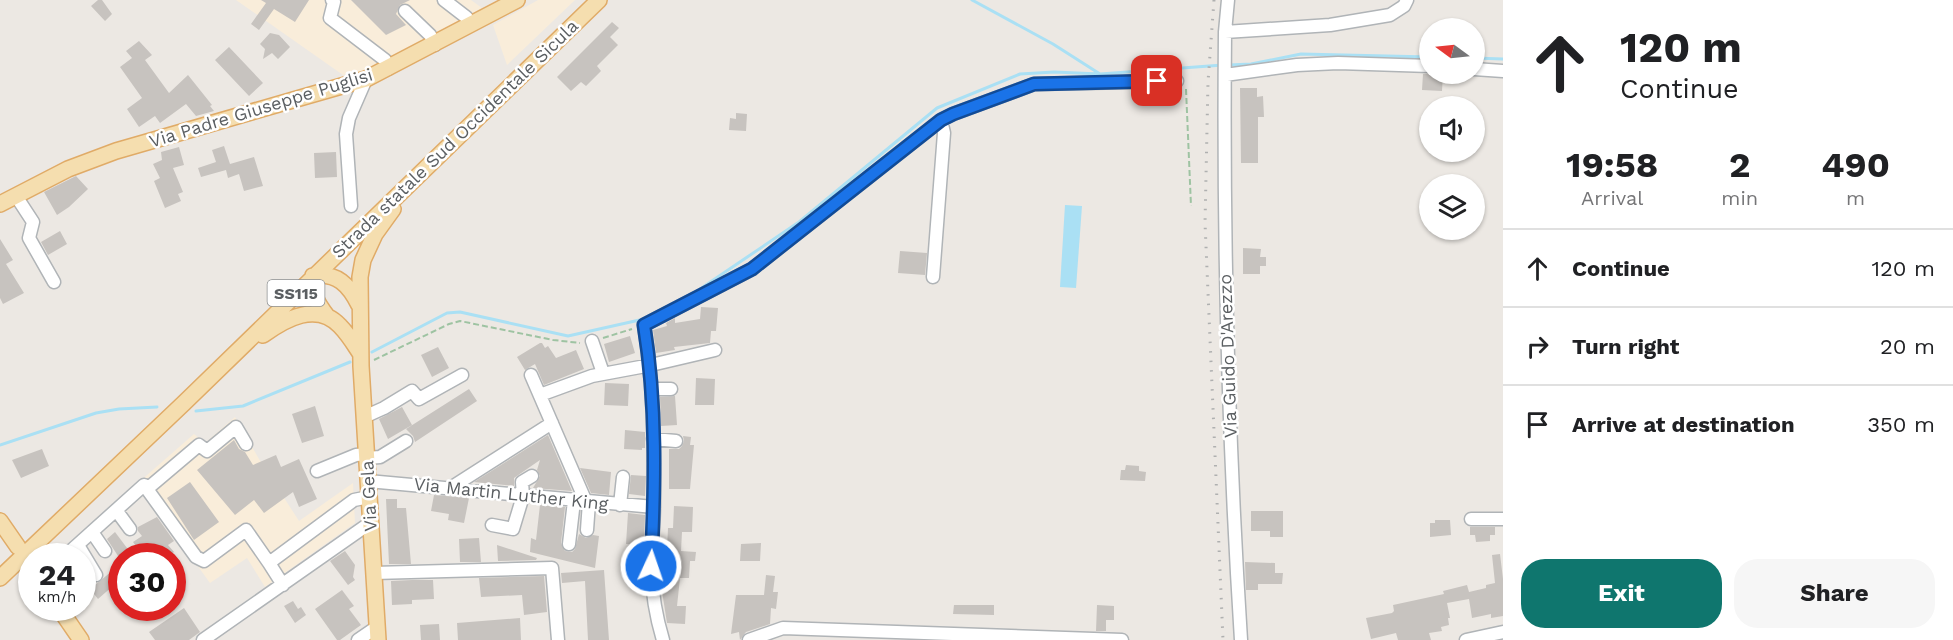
<!DOCTYPE html>
<style>
:root{--surface:#fff;--page:#f6f6f6;--text:#202124;--muted:#757577;--line:#e0e0e0;--accent:#0f766e}
body{margin:0;font-family:"Work Sans",sans-serif;background:var(--page);color:var(--text);height:100vh;display:flex;flex-direction:column;font-size:22px;white-space:nowrap}
*{box-sizing:border-box;margin:0}
p{font-size:20px;color:var(--muted)}
.icon{flex:none;width:33px;height:33px;fill:none;stroke:currentColor;stroke-width:2;stroke-linecap:round;stroke-linejoin:round}
.map{position:relative;flex:1;overflow:hidden}
.panel{display:flex;flex-direction:column;background:var(--surface);width:450px}
.panel>*{flex:none}
.guide{background:#fff;color:var(--text);overflow:hidden}
.needle{width:39px;rotate:285deg}
.controls{position:absolute;left:1419px;top:18px;display:grid;gap:12px}
.controls a{display:grid;place-items:center;width:66px;height:66px;border-radius:50%;background:var(--surface);box-shadow:0 2px 4px #0004;font-size:30px}
.speed{position:absolute;left:18px;top:543px;display:flex;gap:12px;font-size:30px;font-weight:700;text-align:center}
.speed>*{display:grid;place-content:center;width:78px;height:78px;border-radius:50%;background:var(--surface);box-shadow:0 2px 4px #0004;line-height:1}
.speed small{font-size:15px;font-weight:400}
.speed .limit{border:9px solid #d22;background:#fff;color:#111}
.pin{position:absolute;display:grid;place-items:center;width:51px;height:51px;color:#fff;margin:-26px;border-radius:12px;box-shadow:0 3px 9px #0006}
.me{position:absolute;width:66px;margin:-33px;rotate:3deg;stroke-linejoin:round;filter:drop-shadow(0 0 4px #0008)}
.turn{display:flex;align-items:center;gap:21px;height:126px;padding:0 18px;font-size:27px}
.turn .icon{width:78px;height:78px;stroke-width:2.5}
.turn b{display:block;font-size:42px;line-height:51px}
.eta{display:flex;justify-content:space-evenly;align-items:center;height:102px;text-align:center}
.eta b{font-size:36px;font-weight:700;line-height:42px}
.action{display:flex;gap:12px;margin-top:auto;padding:12px 18px}
.action a{flex:1;height:69px;border-radius:24px;background:var(--accent);color:#fff;font-size:24px;font-weight:700;line-height:69px;text-align:center}
.action a+a{background:var(--page);color:var(--text)}
ul{padding:0;list-style:none}
li{display:flex;align-items:center;gap:18px;height:78px;padding:0 18px;border-top:2px solid var(--line)}
li div{flex:1}
li b{display:block;font-size:22px}
li em{font-style:normal}
main{display:flex;flex:1;min-height:0}
.map>svg:first-child{display:block}
.commercial{fill:#f9edda}
.water{fill:#aae0f4}
.lines{fill:none;stroke-linecap:round;stroke-linejoin:round}
.stream{stroke:#aae0f4;stroke-width:3}
.building{fill:#c7c3bf}
.minor-casing{stroke:#b0b4b7;stroke-width:15}
.major-casing{stroke:#e0ab67;stroke-width:18}
.path{stroke:#9ec3a2;stroke-width:2;stroke-dasharray:6 3;stroke-linecap:butt}
.minor{stroke:#fff;stroke-width:12}
.major{stroke:#f5deaf;stroke-width:15}
.rail{stroke:#afb0b0;stroke-width:3;stroke-dasharray:1.5 8;stroke-linecap:butt}
.route-casing{stroke:#114b97;stroke-width:15}
.route{stroke:#1a73e8;stroke-width:10}
.labels{text-anchor:middle;stroke-width:5;stroke-linejoin:round;paint-order:stroke}
.shield{fill:#fff;stroke:#8c8f91;stroke-width:1.5}
.shield-label{font-size:16px;font-weight:bold;fill:#5b5f62}
.street-label{font-size:18px;fill:#5b5f62;stroke:#fff}
</style>
<main>
<div class="map">
<svg width="1503" height="640" viewBox="0 0 1503 640">
<rect width="100%" height="100%" fill="#ece8e3"/>
<path class="commercial" d="M236,0H471L482,8L368,71L343,75Z
M538,0H575L507,65L493,25Z
M235,417L259,459L299,521L353,483L355,523L265,587L247,558L210,583L138,483L194,434L205,443Z"/>
<path class="water" d="M1065,205L1082,206L1076,288L1060,287Z"/>
<g class="lines">
<path class="stream" d="M972,0L1053,44L1100,74L1223,65
M1474,58L1503,59
M1229,65L1251,64L1301,54L1430,57
M700,289L799,222L937,108L1020,74L1054,72L1100,74
M372,352L447,313L460,312L568,336L644,319
M196,411L243,406L350,362
M0,445L96,413L119,409L157,407"/>
</g>
<path class="building" d="M98,0H102L112,14L105,21L91,6Z
M261,0H309L295,22L274,9L259,30L251,24L266,3Z
M351,0H410L400,5L396,14L406,25L386,35Z
M612,22L619,28L610,37L618,45L597,66L601,71L586,86L581,82L571,91L557,77Z
M270,33L279,35L290,47L278,59L272,53L263,59L265,49L260,44Z
M139,41L152,55L145,60L169,93L188,75L212,105L210,106L214,111L196,116L186,104L160,123L155,116L139,127L127,109L142,98L120,67L132,58L126,51Z
M229,47L263,83L249,96L215,60Z
M1423,74H1443L1442,91L1422,90Z
M1240,88H1257V97L1263,96L1264,117H1258V163H1241Z
M736,113L747,114L746,131L729,130L730,118L736,119Z
M224,146L230,164L254,157L263,186L244,191L239,174L228,178L226,170L201,177L198,168L216,162L212,150Z
M179,147L184,165L173,168L183,192L178,194L181,201L165,208L154,181L160,178L153,164L162,160L161,152Z
M336,152L337,177L315,178L314,153Z
M76,176L88,189L69,207L57,215L44,192Z
M60,231L67,244L48,255L41,242Z
M0,239L13,260L6,264L24,293L3,304L0,298Z
M1243,248L1261,249L1260,257H1266V266H1260V274H1243Z
M900,251L927,253L925,275L898,273Z
M701,307L718,308L716,331H711L710,343L674,347L675,350L656,353L653,330L667,326L666,323L675,318V323L700,319Z
M630,336L635,353L609,362L604,344Z
M540,343H542L545,348L548,346L556,358L576,350L584,369L544,385L535,364L525,370L517,357Z
M438,347L449,368L432,377L421,355Z
M696,378L715,379L714,405H695Z
M605,383L629,384L628,406L604,405Z
M469,389L477,401L415,442L413,436L406,429Z
M675,396L677,425L661,426L660,397Z
M315,406L324,436L302,443L292,414Z
M402,407L412,425L388,439L379,419Z
M625,430L645,432V448H642V450L624,449Z
M548,435L572,491L533,488L540,476L537,470L540,460L514,478V486L474,482Z
M683,436L691,437L690,445H694L690,489H669V449H679L682,446L684,441Z
M234,440L239,449L245,452L253,465L276,455L281,467L299,459L317,499L299,507L293,492L264,513L254,500L235,515L197,470Z
M42,449L49,466L21,478L12,460Z
M1126,465L1139,466V471L1146,472L1145,481L1120,480L1121,470H1125Z
M580,468L611,472L609,495L591,493Z
M631,475L646,476L645,496L629,494Z
M190,482L219,522L194,540L167,498Z
M434,495L469,498L464,523L448,520L449,514L431,511Z
M386,499H397V508H406L411,564H389Z
M540,505L565,507L561,543L565,551L572,552L575,549L579,534L586,538L593,535L599,536L595,568L530,552L531,538L536,540Z
M674,506L693,507L692,532H682L681,551L696,552L695,561H690L689,578H680L677,606H686L685,624L667,623L661,585L660,550H667L668,528H673Z
M1251,511H1283V537H1270V531H1251Z
M628,513L645,515L644,545L626,544Z
M157,517L174,541L168,545L174,552L168,556H143L133,542L142,536L138,531V527Z
M1435,520H1450L1451,535L1430,537V523H1435Z
M1470,527H1495V535H1490V541L1476,542L1475,535H1470Z
M115,532L130,552L120,559L107,539Z
M479,538L481,562H460L459,539Z
M761,543L760,561H740L741,544Z
M497,545L537,558L536,560L498,561Z
M345,551L355,565L353,577L355,580L348,585L330,561Z
M1500,554L1503,579V616L1491,618V614L1472,618L1469,599L1447,603L1450,618H1448L1449,625L1441,627L1442,631L1429,633L1431,640H1398L1396,633L1371,639L1366,618L1392,613L1394,611L1393,605L1444,594L1443,591L1467,585L1469,592L1486,588V585L1495,583L1492,555Z
M1245,562L1275,563V573H1283L1282,584H1258V590H1246Z
M122,563V578L98,599L90,589Z
M604,570L609,640H588L585,581L562,583L561,573Z
M766,575L775,576L773,592H778L776,609L771,608L770,624L746,632L740,640L739,632L731,634L736,595H764Z
M544,576L547,612L524,615L522,595L481,597L479,578Z
M412,580H433L434,599L412,600V604L392,605L391,581Z
M342,590L354,606L349,609L361,625L340,640H337L315,609Z
M293,601L298,609L301,607L306,615L295,623L284,606Z
M954,605H994V615L953,614Z
M1097,605L1114,606V620H1106V631H1096Z
M184,608L200,632L189,640H155L149,632Z
M520,618L521,640H458L457,623Z
M439,624L440,640H421L420,625Z"/>
<g class="lines">
<defs>
<path id="minor" d="M332,0L334,2L330,18L385,60L388,69
M444,0L466,17L472,24
M1228,0L1225,32C1223,235 1228,437 1241,640
M405,11L430,35L435,45
M1225,32L1330,25L1390,15L1404,6L1407,0
M1474,69L1503,71
M1225,75L1297,65L1338,63L1430,66
M16,196L33,222L29,238L54,282
M351,206L346,134L349,118L366,79
M933,277L944,133L941,120
M592,341L603,373
M531,375L586,502
M652,389H671
M540,395L592,376L651,365L715,350
M364,417L384,408L412,391L419,399L462,375
M653,439L676,441
M246,444L236,427L207,451L199,445L147,489L196,557L204,561L246,530L269,563L354,500L369,497
M367,458L380,457L406,441
M317,471L356,455L367,454
M368,481L654,507
M452,487L552,423
M620,505L623,477
M116,510L130,529
M1471,519H1503
M492,525L513,529L523,496L522,482L532,476
M587,530L589,502
M92,532L105,551
M569,544L574,501
M78,545L96,575
M65,556L144,485L147,489
M269,563L283,585
M374,573L552,568L558,640
M203,640L370,523
M358,640L377,627
M663,640C656,617 652,591 651,568C651,546 654,525 654,503C654,444 654,384 644,325L752,269L941,120L953,114L1034,84L1177,81
M749,640L783,628L1122,640
M1466,640L1503,632"/>
<path id="major" d="M0,204L68,169L116,151L366,79L517,0
M327,316C317,303 311,293 313,276C337,272 349,285 359,305
M263,335C285,319 317,301 340,326C348,334 354,344 360,353
M0,521L18,547
M0,578L184,403L599,0
M59,608L81,640
M378,640L361,366L360,277L363,260L375,234L393,209"/>
</defs>
<use href="#minor" class="minor-casing"/>
<use href="#major" class="major-casing"/>
<path class="path" d="M1186,89L1191,206
M603,338L632,329
M374,360L449,324L460,321L553,340L580,343"/>
<use href="#minor" class="minor"/>
<use href="#major" class="major"/>
<path class="rail" d="M1214,0L1208,82L1205,223L1223,640"/>
</g>
<g class="lines">
<defs>
<path id="route" d="M651,566C655,486 657,405 644,325L752,269L941,120L953,114L1034,84L1157,81"/>
</defs>
<use href="#route" class="route-casing"/>
<use href="#route" class="route"/>
</g>
<g class="labels">
<rect class="shield" x="267.5" y="280" width="57" height="26" rx="4.5"/>
<g class="shield-label">
<text x="296" y="299">SS115</text>
</g>
<g class="street-label">
<text transform="translate(261 108) rotate(-17)" y="6">Via Padre Giuseppe Puglisi</text>
<text transform="translate(455 139) rotate(-44)" y="6">Strada statale Sud Occidentale Sicula</text>
<text transform="translate(1228 356) rotate(-92)" y="6">Via Guido D'Arezzo</text>
<text transform="translate(511 494) rotate(6)" y="6">Via Martin Luther King</text>
<text transform="translate(369 496) rotate(-93)" y="6">Via Gela</text>
</g>
</g>
</svg>
<div class="controls">
<a><svg class="needle" viewBox="-14 -14 28 28"><path d="M0-13l5 13h-10z" fill="#e53935"/><path d="M0 13l5-13h-10z" fill="#757577"/></svg></a>
<a><svg class="icon" aria-label="sound" viewBox="0 0 24 24"><path d="M4 9h4l5-4v14l-5-4H4zM17 9q2 3 0 6"/></svg></a>
<a><svg class="icon" aria-label="layers" viewBox="0 0 24 24"><path d="M12 4l9 5-9 5-9-5zM3 14l9 5 9-5"/></svg></a>
</div>
<div class="speed"><div>24<small>km/h</small></div><div class="limit">30</div></div>
<div class="pin" style="left:1157px;top:81px;background:#d93025"><svg class="icon" aria-label="arrive" viewBox="0 0 24 24"><path d="M6 21V4h12l-3 4 3 4H6"/></svg></div>
<svg class="me" style="left:651px;top:566px" viewBox="-20 -20 40 40"><circle r="17" fill="#1a73e8" stroke="#fff" stroke-width="3"/><path d="M0-11L8 9 0 5-8 9z" fill="#fff"/></svg>
</div>
<section class="panel">
<div class="guide">
<div class="turn"><svg class="icon" aria-label="ahead" viewBox="0 0 24 24"><path d="M12 20V5M6 11l6-6 6 6"/></svg><div><b>120 m</b>Continue</div></div>
</div>
<div class="eta">
<div><b>19:58</b><p>Arrival</p></div>
<div><b>2</b><p>min</p></div>
<div><b>490</b><p>m</p></div>
</div>
<ul>
<li><svg class="icon" aria-label="ahead" viewBox="0 0 24 24"><path d="M12 20V5M6 11l6-6 6 6"/></svg><div><b>Continue</b></div><em>120 m</em></li>
<li><svg class="icon" aria-label="right" viewBox="0 0 24 24"><path d="M7 20v-9h11M14 6l5 5-5 5"/></svg><div><b>Turn right</b></div><em>20 m</em></li>
<li><svg class="icon" aria-label="arrive" viewBox="0 0 24 24"><path d="M6 21V4h12l-3 4 3 4H6"/></svg><div><b>Arrive at destination</b></div><em>350 m</em></li>
</ul>
<div class="action"><a>Exit</a><a>Share</a></div>
</section>
</main>
